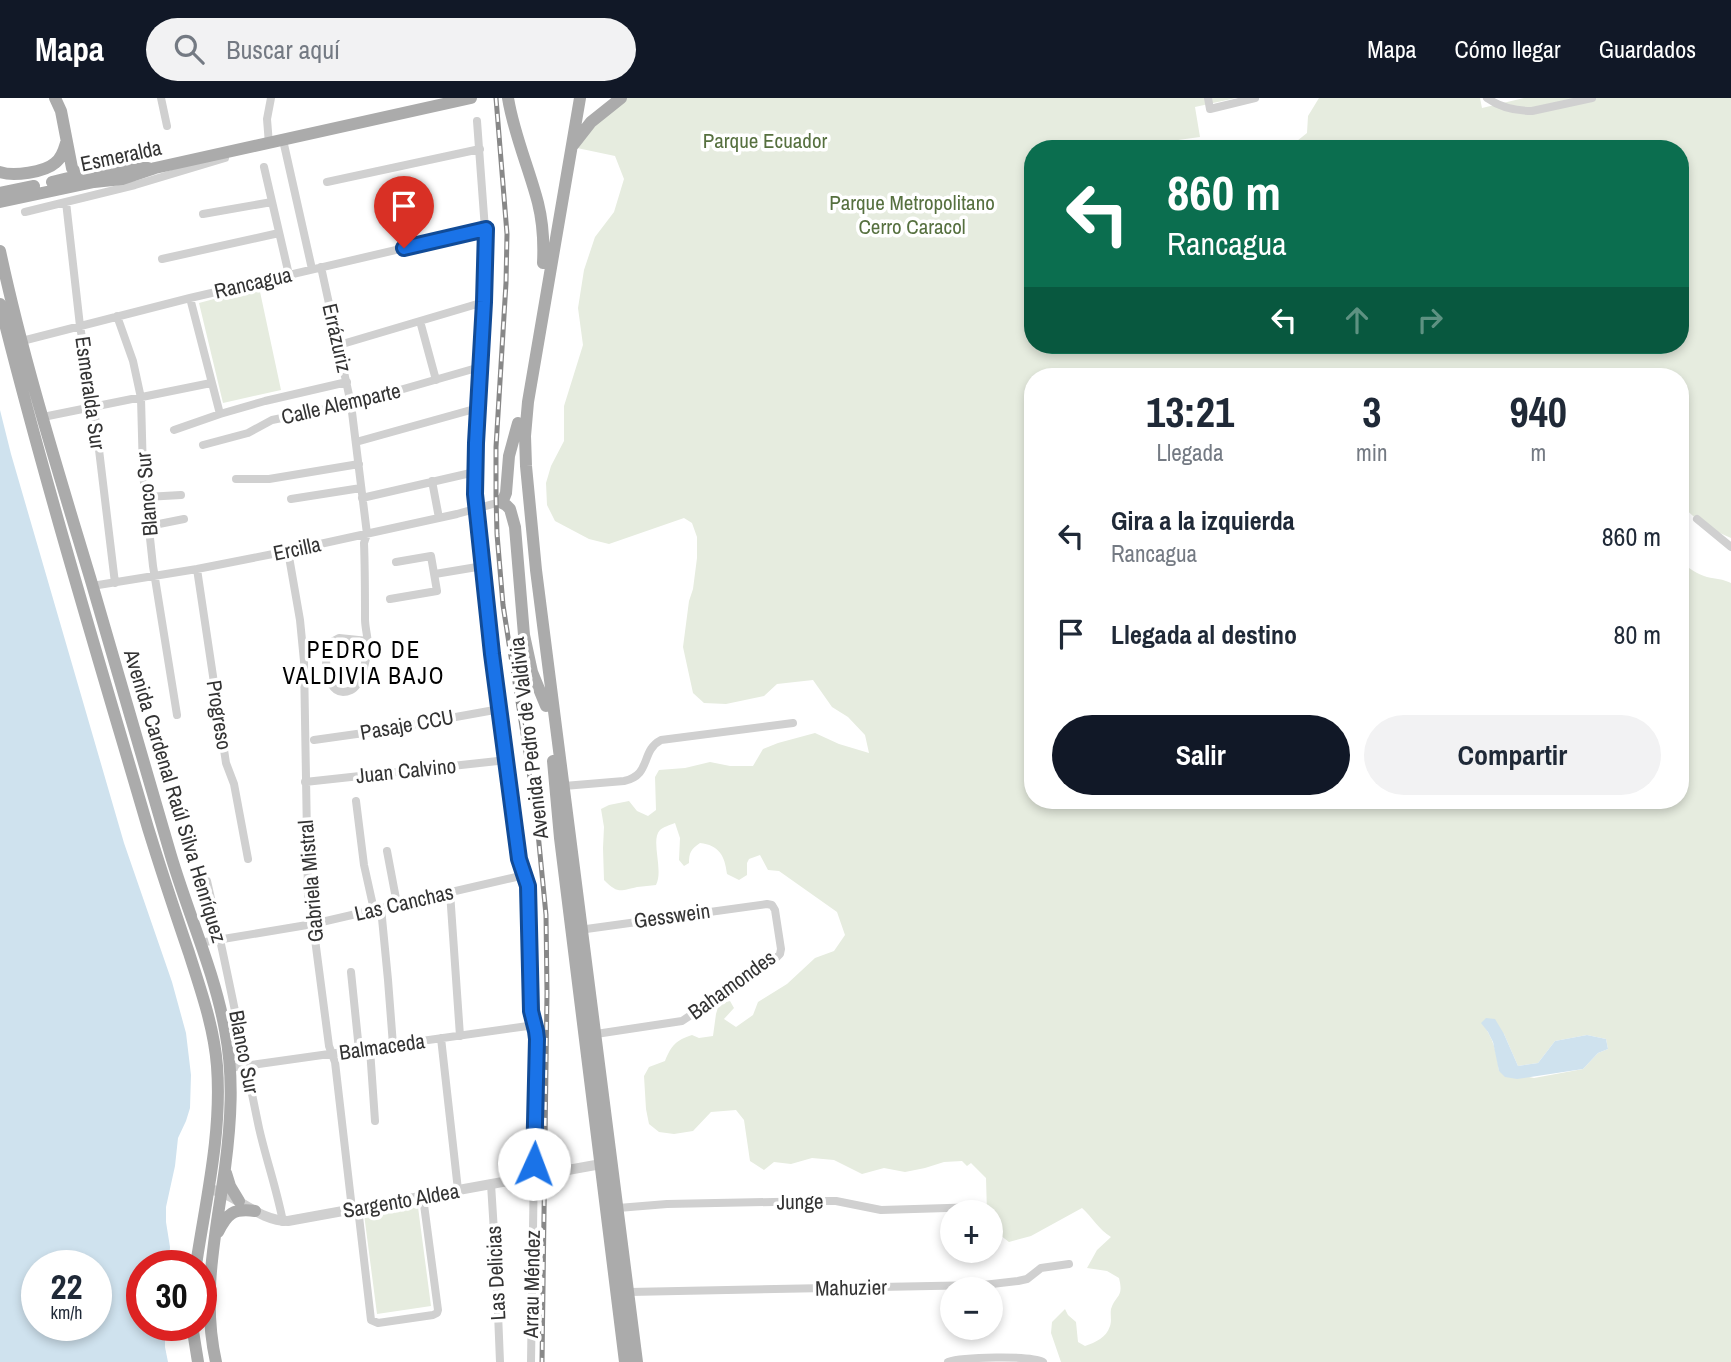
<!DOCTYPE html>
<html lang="es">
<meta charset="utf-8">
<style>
:root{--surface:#fff;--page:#f2f2f3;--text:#1f2937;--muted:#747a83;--accent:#111827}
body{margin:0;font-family:"Archivo Narrow",sans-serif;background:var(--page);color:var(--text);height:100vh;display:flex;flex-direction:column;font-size:26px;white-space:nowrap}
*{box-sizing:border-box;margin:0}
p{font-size:23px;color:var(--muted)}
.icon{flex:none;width:38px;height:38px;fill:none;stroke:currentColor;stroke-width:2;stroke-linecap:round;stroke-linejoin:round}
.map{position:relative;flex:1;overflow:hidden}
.drawer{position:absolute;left:1024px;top:270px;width:665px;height:441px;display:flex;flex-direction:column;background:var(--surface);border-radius:28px;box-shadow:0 4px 10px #0003}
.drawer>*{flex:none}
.top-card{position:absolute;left:1024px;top:42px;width:665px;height:214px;border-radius:28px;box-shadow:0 4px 10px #0003;background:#0b6e4f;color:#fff;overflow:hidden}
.fabs{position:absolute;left:940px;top:1102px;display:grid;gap:14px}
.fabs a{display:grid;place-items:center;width:63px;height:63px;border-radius:50%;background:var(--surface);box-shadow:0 4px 10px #0003;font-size:35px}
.speed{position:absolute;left:21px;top:1152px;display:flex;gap:14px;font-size:35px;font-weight:700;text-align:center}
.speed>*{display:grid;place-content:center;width:91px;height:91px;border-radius:50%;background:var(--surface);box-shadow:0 4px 10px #0003;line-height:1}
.speed small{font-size:18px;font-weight:400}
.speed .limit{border:10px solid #d22;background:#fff;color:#111}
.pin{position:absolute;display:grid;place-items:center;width:60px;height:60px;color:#fff;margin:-72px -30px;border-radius:50% 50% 50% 0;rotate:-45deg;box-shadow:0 0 7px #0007}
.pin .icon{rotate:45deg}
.me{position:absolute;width:77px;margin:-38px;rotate:2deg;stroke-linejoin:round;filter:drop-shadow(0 0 5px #0008)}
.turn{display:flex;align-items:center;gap:24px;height:147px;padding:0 28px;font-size:32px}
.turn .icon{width:91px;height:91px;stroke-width:2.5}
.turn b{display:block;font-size:49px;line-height:60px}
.lanes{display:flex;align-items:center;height:66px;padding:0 28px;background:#0003;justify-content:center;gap:35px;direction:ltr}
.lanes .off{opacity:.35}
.eta{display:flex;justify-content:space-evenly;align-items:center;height:119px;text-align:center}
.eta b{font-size:42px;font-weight:800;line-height:49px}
.cta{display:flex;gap:14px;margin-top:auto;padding:14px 28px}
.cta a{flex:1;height:80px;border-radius:42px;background:var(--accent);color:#fff;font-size:28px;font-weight:800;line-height:80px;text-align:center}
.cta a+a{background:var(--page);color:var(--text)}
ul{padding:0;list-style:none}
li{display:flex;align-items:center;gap:21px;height:98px;padding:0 28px}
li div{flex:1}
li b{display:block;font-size:26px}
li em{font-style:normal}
header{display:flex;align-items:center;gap:42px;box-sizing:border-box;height:98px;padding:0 35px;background:var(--accent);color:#fff}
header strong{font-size:33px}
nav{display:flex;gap:38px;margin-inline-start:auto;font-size:24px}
.search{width:490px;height:63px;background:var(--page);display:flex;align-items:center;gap:18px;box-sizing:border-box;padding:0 24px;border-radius:38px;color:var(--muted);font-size:26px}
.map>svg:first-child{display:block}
.green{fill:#e6ecdf;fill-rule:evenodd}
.water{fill:#cfe2ee;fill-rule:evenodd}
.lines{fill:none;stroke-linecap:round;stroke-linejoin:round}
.minor{stroke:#d0d0d0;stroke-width:8}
.tertiary{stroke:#d0d0d0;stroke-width:10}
.primary{stroke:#ababab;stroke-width:12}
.rail-casing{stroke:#888;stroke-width:5}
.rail{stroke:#fff;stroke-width:2.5;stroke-dasharray:8;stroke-linecap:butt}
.route-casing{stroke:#114b97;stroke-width:18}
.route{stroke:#1a73e8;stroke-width:12}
.labels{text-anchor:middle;stroke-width:7;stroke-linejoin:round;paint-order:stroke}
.park-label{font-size:21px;fill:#56703f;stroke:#fff}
.street-label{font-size:21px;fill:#333;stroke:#fff}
.neighbourhood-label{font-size:23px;letter-spacing:2px;fill:#000;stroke:#fff}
</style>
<header>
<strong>Mapa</strong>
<div class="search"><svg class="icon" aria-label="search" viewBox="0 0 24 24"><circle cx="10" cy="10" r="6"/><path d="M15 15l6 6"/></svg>Buscar aquí</div>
<nav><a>Mapa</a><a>Cómo llegar</a><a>Guardados</a></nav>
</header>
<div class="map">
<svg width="1731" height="1264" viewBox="0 0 1731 1264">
<rect width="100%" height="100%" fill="#fff"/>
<path class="green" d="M625,0H1236L1195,9L1200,39L1178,42L1176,51H1032V247H1680V51H1287L1307,35L1308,18L1319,0H1480L1482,10L1524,0H1731V440C1712,432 1691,421 1680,403V278H1032V702H1680V463C1688,470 1697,476 1707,479C1716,481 1723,481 1731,485V1264H1061L1051,1235L1052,1224L1065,1211L1068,1217L1076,1224L1078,1244L1085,1248C1096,1244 1106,1240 1110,1228C1112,1222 1110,1217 1111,1211C1116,1196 1124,1200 1119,1180L1107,1173L1087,1170L1097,1152L1111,1139C1099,1132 1092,1119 1082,1110L1031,1138L1009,1144L991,1130L990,1115H987L986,1080L971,1065L967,1068L962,1063L944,1064L925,1070L905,1074L884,1070L862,1076L834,1062L812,1060L791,1066L774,1064L764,1072L750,1063L744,1022L736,1012L711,1014L693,1033L674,1036L659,1034L649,1026L646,1011L644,978L649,969L665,963C671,948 676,942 692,937L699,940L713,938L716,916L719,906L730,903L734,910L724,921L736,929L753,917L758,904L787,886L815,860L834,853L845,837L837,814L779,773L768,772L760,757L749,761L747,765V777L739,782L727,776C725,758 719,747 700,745C691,751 689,755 689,765L684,768L679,762L680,740L675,725C670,727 663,729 660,732C650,742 664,772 656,787C650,788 644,788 637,789C620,793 618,796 604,782L603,750L604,729L601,711L609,707L629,703L637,713L648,718L656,712L655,679L659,672L685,670L710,664L730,668H753L763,651L778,645L815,635L839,646L869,655L865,637L848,619L832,609L813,582L777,586L764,598L726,606L704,605L693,595L683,549L689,503L693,491L697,460V439L692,425L684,420L609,446L589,441L555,423L547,407L546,385L551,368L564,343V308L583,247L578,210L584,172L595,139L614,114L624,81L615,58L577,50L585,36ZM1482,925L1504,936L1518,968L1538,965L1555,943L1587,937L1606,941L1608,951L1598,955L1583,971L1534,980L1499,973C1497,955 1493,939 1482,925Z
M259,189L281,292L223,305L199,205Z
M418,1109L431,1208L377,1216L364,1116Z"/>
<path class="water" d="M0,312L11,356L124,745L172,884L186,935L191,977L190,1010L186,1023L178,1040L175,1068L166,1109V1124L170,1149L169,1167H142V1227H165V1249L168,1264H0ZM37,1167H96V1227H37Z
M1486,920L1495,921L1504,936L1518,968L1538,965L1555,943L1587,937L1606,941L1608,951L1598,955L1583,971L1517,981L1505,979L1499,973L1493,944L1488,934L1481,925Z"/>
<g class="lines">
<path class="minor" d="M161,0L167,28
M1208,0L1210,11L1255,0
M1487,0C1501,10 1516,13 1532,13L1592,0
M477,23L486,145L476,345L475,396L492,556L518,757L529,788L531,913L536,933L531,1264
M283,42L312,171
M269,46L267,21L271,0
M264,69L289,177
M327,84L480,51
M66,104L80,228L94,310L115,485
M25,114L135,87L225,60
M203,116L272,104
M162,161L279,135
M321,169L351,306L367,436L364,445C365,470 365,495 365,521C365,530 368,539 368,548C367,559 362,587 351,592C326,604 323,560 328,546L339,540L368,543
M190,200L220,316
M117,218L133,263L141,300L143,375L153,468L177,617
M420,223L436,282
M22,243L190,200L486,131
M339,247L484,204
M43,319L211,285
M174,332L220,316L265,303L347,284
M356,344L478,310
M203,347L248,335L272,322L351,306L480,269
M236,381H269L359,366
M432,383L439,420
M146,399L181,397
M362,400L475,374
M291,401L361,390
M1697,421L1731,449
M149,428L184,421
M288,453L300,522L304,563L308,797L313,826L329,948L335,964L352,1111
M197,471L226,665L234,686L248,761
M435,476L483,468
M92,488L197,471L288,453L457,416L500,404
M390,501L437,493L431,458L396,464
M314,642L378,633L500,611
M305,684L507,662
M564,688L624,683C652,677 640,653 661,642L793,625
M356,703L364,767L374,812
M387,753L397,806
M207,783C226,865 242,948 259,1030C266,1061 277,1092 283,1124
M450,794L460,938
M381,810L388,882L393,947
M579,832L767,806L772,807L775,812L781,851L780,856L776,860L682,923L596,936
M199,845L313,826L525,777
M351,874L359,952
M441,940L458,1092
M370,951L375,1023
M230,970L535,927
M491,1086L496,1166L500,1264
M358,1110L371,1222L378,1225L433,1217L437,1215L438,1212L423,1099
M618,1110L667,1106L820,1103H836L881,1112L981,1109
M629,1194L983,1187L1018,1183L1027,1181L1041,1170L1069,1166
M948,1264C962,1259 1030,1257 1043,1264"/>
<path class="tertiary" d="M209,1091C237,1096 258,1123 288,1123L601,1066"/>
<path class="primary" d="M55,0L61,13L72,70L76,75L83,80
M508,0C514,37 529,70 538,105C543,125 544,145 543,165
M580,0L528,304L525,338L526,368L536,472L637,1264
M573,47L591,24L621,0
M0,74C13,79 45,74 55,65C62,60 64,52 66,45
M52,84C83,76 116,69 148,70
M0,95L34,88
M0,104L94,84L122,81L155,70L471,0
M0,153C24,265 59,376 92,486C118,574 143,663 169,751C186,811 214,871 225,932C234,978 231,1024 225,1070C216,1135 201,1198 216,1264
M0,206C44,382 97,556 148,730C161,772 175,814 189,855C201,893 214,929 217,968C222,1035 206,1101 196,1167
M518,325L509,358L506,395L504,400L500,404L506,407L510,411L515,429L524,537L532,574L546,608
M553,663L560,740L625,1264
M226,1075L230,1088L239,1103
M218,1134C227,1116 233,1110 255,1113
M192,1227L198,1264"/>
<defs>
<path id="rail" d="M496,0L507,136L506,185L496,349V398L497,436L503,507L537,725L546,817L547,895L542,1264"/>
</defs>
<use href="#rail" class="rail-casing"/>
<use href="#rail" class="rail"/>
</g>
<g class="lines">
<defs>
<path id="route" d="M404,150L486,131L484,204L476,345L475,396L492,556L519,761L528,788L531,913L536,933L537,941L534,1066"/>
</defs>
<use href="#route" class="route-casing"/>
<use href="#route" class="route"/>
</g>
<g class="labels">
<g class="park-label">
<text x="765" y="50">Parque Ecuador</text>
<text x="912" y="112">Parque Metropolitano<tspan x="912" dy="24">Cerro Caracol</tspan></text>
</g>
<g class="street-label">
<text transform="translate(121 58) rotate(-12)" y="7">Esmeralda</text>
<text transform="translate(253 185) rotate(-13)" y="7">Rancagua</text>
<text transform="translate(337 240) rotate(77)" y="7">Errázuriz</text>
<text transform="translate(90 295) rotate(82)" y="7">Esmeralda Sur</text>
<text transform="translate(341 306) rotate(-13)" y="7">Calle Alemparte</text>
<text transform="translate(147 396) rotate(-95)" y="7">Blanco Sur</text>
<text transform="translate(297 451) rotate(-12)" y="7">Ercilla</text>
<text transform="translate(219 617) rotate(81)" y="7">Progreso</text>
<text transform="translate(407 627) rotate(-10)" y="7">Pasaje CCU</text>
<text transform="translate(529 640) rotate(-97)" y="7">Avenida Pedro de Valdivia</text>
<text transform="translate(406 673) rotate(-6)" y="7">Juan Calvino</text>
<text transform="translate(175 698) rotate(73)" y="7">Avenida Cardenal Raúl Silva Henríquez</text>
<text transform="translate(311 783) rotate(-95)" y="7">Gabriela Mistral</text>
<text transform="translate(404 805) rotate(-13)" y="7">Las Canchas</text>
<text transform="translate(672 818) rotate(-8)" y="7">Gesswein</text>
<text transform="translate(732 887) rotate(-36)" y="7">Bahamondes</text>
<text transform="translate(382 949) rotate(-8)" y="7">Balmaceda</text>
<text transform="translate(244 954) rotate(79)" y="7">Blanco Sur</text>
<text transform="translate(401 1103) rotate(-10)" y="7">Sargento Aldea</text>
<text transform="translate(800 1104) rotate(-1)" y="7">Junge</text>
<text transform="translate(496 1175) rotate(-93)" y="7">Las Delicias</text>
<text transform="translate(532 1186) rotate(-89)" y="7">Arrau Méndez</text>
<text transform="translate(851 1190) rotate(-1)" y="7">Mahuzier</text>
</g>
<g class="neighbourhood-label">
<text x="364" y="560">PEDRO DE<tspan x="364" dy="26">VALDIVIA BAJO</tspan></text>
</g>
</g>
</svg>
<div class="fabs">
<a>+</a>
<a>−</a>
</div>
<div class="speed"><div>22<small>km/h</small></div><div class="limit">30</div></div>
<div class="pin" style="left:404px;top:150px;background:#d93025"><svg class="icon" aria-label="arrive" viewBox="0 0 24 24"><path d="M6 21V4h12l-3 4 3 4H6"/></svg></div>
<svg class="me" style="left:534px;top:1066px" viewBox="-20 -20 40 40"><circle r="19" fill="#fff"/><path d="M0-13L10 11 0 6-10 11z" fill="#1a73e8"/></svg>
<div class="top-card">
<div class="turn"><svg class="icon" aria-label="left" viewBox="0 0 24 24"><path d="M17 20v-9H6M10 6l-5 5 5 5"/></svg><div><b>860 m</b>Rancagua</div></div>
<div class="lanes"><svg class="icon" aria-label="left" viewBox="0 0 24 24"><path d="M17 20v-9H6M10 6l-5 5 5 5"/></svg><svg class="icon off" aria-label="ahead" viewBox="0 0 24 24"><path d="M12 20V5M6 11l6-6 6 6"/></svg><svg class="icon off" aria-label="right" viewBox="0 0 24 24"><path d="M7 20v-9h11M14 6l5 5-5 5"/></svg></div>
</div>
<section class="drawer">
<div class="eta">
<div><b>13:21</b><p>Llegada</p></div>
<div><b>3</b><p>min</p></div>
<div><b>940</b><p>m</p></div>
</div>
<ul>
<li><svg class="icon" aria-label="left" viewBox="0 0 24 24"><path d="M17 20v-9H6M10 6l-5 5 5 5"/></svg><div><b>Gira a la izquierda</b><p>Rancagua</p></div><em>860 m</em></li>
<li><svg class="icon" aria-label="arrive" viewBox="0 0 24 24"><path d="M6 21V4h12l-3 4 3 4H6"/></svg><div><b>Llegada al destino</b></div><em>80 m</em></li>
</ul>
<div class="cta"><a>Salir</a><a>Compartir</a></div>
</section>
</div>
